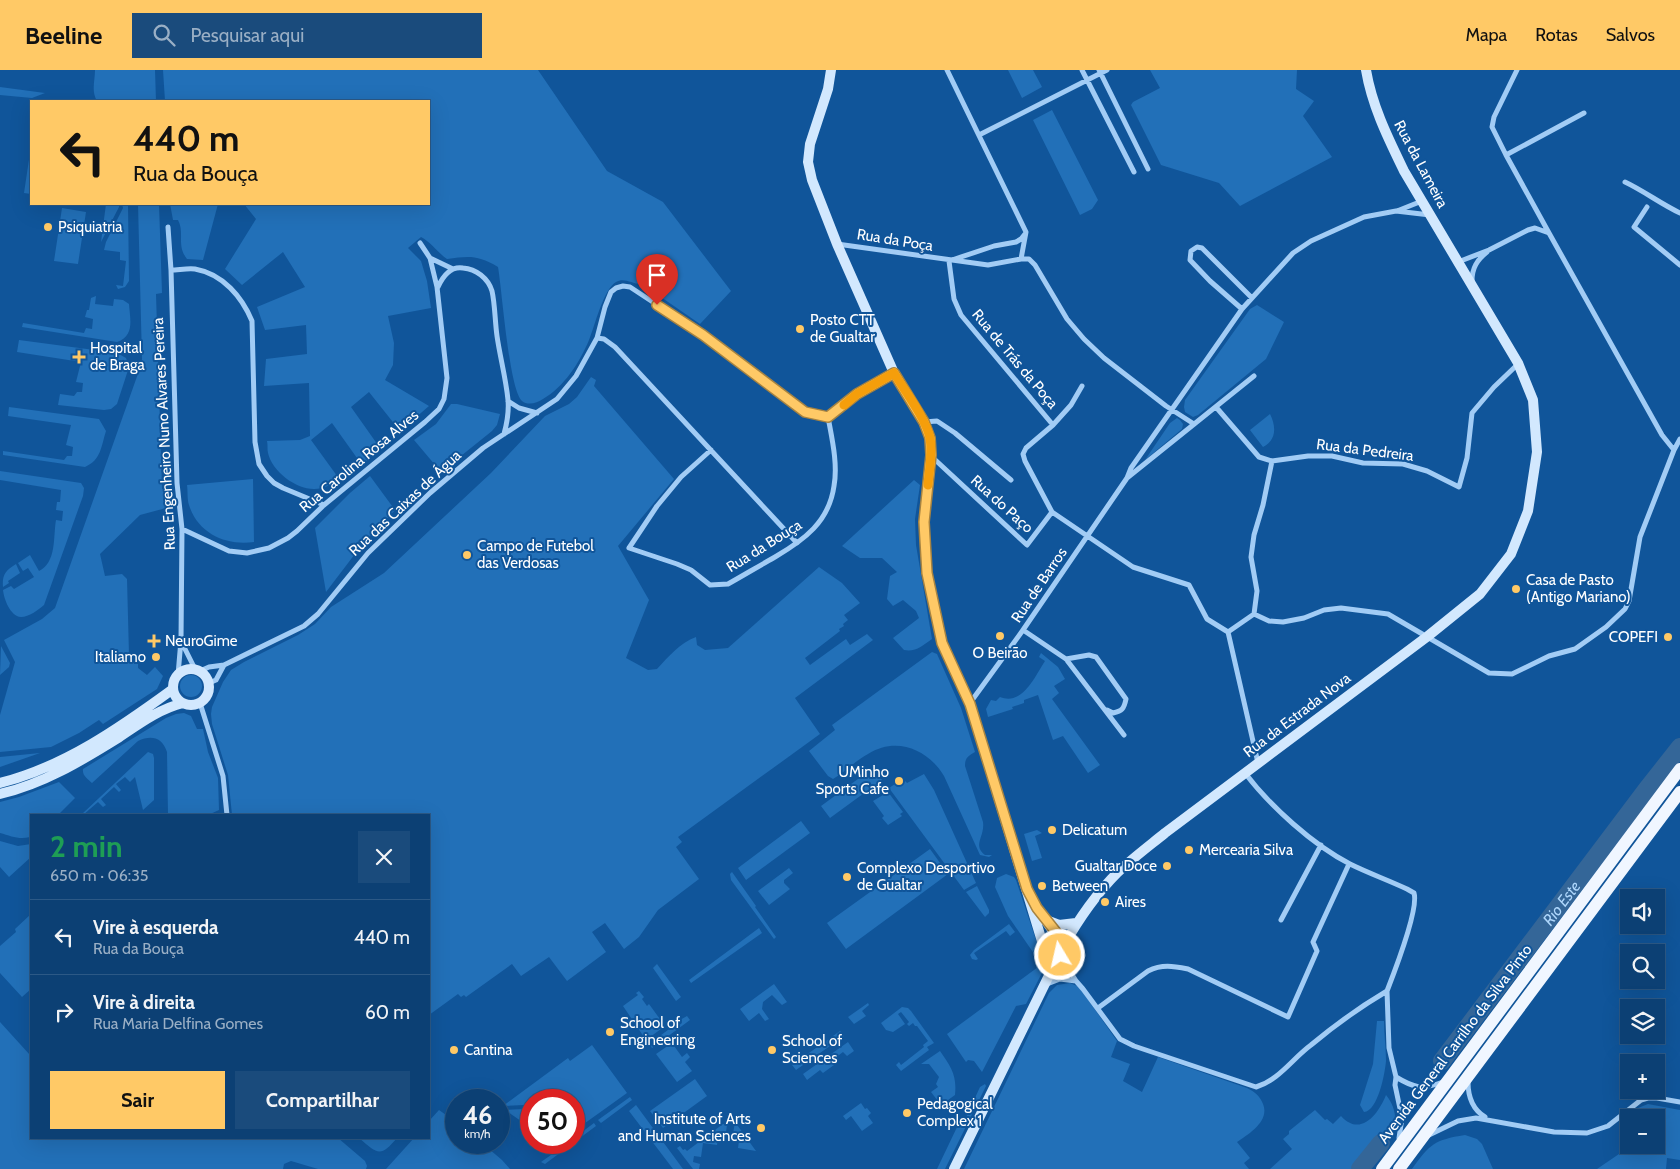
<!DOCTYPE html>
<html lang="pt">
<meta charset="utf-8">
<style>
:root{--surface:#0c4074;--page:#1a4b7c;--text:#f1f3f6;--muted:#9aafc5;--line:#2c5986;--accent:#ffc966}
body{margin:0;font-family:Cabin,sans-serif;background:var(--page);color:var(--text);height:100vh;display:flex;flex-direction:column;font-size:19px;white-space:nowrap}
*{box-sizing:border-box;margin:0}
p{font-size:16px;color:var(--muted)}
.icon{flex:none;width:28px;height:28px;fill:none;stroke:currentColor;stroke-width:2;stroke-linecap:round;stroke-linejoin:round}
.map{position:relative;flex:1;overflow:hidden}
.details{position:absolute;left:30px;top:744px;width:400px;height:325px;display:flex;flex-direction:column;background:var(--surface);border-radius:0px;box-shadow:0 5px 20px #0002,0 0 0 1px var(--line)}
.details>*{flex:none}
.top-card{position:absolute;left:30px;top:30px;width:400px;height:105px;border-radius:0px;box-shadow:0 5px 20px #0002,0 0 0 1px var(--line);background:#ffc966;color:#111;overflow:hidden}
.fabs{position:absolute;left:1620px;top:819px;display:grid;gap:10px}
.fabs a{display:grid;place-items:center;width:45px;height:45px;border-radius:0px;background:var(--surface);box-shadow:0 5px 20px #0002,0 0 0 1px var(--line);font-size:25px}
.speed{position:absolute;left:445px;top:1019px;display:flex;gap:10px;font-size:25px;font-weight:700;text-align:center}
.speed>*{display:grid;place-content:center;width:65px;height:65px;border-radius:50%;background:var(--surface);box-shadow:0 5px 20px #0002,0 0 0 1px var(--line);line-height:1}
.speed small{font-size:12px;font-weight:400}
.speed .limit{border:8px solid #d22;background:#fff;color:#111}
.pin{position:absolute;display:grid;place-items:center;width:42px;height:42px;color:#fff;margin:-51px -21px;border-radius:50% 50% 50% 0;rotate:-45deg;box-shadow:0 0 5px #0007}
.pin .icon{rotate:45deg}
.me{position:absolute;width:55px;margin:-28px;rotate:351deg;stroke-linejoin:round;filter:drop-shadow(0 0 4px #0008)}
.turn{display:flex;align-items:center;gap:18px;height:105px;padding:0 20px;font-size:22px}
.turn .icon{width:65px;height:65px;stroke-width:2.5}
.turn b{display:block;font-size:35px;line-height:42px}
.round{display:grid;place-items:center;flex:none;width:52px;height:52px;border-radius:0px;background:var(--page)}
.summary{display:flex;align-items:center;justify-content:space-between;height:85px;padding:0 20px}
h1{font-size:30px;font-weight:700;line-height:38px;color:#1e9e55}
.cta{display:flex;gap:10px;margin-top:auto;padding:10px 20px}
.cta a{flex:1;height:58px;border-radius:0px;background:var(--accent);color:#111;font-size:20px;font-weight:700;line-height:58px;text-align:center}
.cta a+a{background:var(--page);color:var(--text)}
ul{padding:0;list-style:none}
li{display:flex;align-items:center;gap:15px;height:75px;padding:0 20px;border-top:1px solid var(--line)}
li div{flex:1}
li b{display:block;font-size:19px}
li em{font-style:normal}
header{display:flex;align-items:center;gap:30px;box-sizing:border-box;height:70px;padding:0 25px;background:var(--accent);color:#111}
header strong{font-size:24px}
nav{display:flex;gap:28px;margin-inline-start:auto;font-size:18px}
.search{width:350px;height:45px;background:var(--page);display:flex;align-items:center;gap:12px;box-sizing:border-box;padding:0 18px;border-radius:0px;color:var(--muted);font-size:19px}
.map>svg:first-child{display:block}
.green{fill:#2270b8}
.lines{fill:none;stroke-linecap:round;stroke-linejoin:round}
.river{stroke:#346698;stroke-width:18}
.street{stroke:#a2ccf5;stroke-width:5}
.secondary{stroke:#d2e8fe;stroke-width:10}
.primary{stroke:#f0f6ff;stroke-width:12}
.route-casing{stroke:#a68342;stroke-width:12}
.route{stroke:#ffc966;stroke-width:9}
.slow{stroke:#f59e0b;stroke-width:9}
.poi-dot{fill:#ffc966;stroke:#10559a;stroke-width:2}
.labels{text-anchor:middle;stroke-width:4;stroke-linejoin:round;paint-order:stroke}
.street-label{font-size:15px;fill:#fff;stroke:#10559a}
.poi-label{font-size:15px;fill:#fff;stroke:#10559a;text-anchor:start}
.water-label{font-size:16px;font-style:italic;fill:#aed6fb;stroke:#10559a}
</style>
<header>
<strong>Beeline</strong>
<div class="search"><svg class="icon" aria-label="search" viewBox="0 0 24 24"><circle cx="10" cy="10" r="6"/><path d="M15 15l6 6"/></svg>Pesquisar aqui</div>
<nav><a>Mapa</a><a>Rotas</a><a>Salvos</a></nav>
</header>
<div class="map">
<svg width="1680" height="1099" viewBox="0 0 1680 1099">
<rect width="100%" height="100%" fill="#10559a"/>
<path class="green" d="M95,0H155L156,31H97C91,21 95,11 95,0Z
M163,0H538L607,101L663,132L731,221L700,254L642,214C633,215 625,207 616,212C603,220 595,256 589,270C580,292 564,317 543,329C537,333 528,336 522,331C509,319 502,220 498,197C478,185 469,186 447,189C438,183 431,172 421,167L408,178L421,191L427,211L431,238L388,246L394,273L393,295L385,310L429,336L400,361L369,322L351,337L380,378L362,395L332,353L311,370L340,410C332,414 324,419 314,419C295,419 272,401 268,383C267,379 268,375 267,371L300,370L310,366L309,313L264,316L266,289L307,284L306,255L265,260L257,237L305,217L283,182L242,215L225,199L256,149L244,134H429V31H165Z
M1008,0H1033L1042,17L1022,28Z
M1150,0H1297L1296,19L1314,31L1303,46L1332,87L1240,136L1219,113L1161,95L1131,35L1133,32L1160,18Z
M0,17L45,23L32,28L0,25Z
M1052,40L1098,130L1092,139L1080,145L1033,50Z
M31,76V124L24,123Z
M106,134H119V137L101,172Z
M122,134H128L129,211L125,217L118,219L116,215L123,216L126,191L120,190V182L104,180L106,172L123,138Z
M138,134H159L162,223L156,224L162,419H165L166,438L140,445L100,484L105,506L122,504L127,509L129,585L131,590H134V594H138V598L147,605L155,597L163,606L157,619L103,654L99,650L79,663L51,677L0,682V645L15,592L4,570L42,549L55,538L140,298L142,289Z
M170,134H218L203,190L187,189C176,175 185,163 178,150H173Z
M62,138L86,142L78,194L54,191Z
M96,226L95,234L113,236L114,229L123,230L129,234C130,249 135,266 117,272L22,257L23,253L84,263L86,258L92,259L93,249L85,247L87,240H89L91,228Z
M1257,235L1284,252L1266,289L1198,345L1193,347L1185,342L1184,337L1185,330L1250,239Z
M19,270L117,283L126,288L129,297L117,334L111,339L104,340L58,335L60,324L74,326L77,322H82L83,313L76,312L81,292L17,282Z
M591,307L596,310L594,316L674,409L618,476L649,530L626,588L648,600L657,599C668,587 680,573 696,567L697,575L705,580L728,578L819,497L842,513L860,533L844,545L848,550L843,554L844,556L839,559L840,561L805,588L810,595L846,569L850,575L867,564L873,570L795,628L820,664L678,767L682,772L676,777L699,809L658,840L639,867L624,879L605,853L592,862L606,882L567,911L549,887L521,906L512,894L466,927L464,925L461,927L458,924L429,945V745H232L228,705L212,654L211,644L212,637L223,612L231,600L244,592L298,565L315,554L331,537L384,503L491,403L545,346L569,334L577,327Z
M451,334H457L500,344L497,355L492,361L441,402L414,370L436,354Z
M9,337L99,349L106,361C101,377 101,390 85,397L3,385V381L64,390L67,386H72L73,377L66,375L71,355L8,346Z
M1270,344C1276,356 1277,370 1263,377L1250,360Z
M1177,348L1180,350L1183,354L1182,359L1145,390L1170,353Z
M0,401L81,413L84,418L83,426L44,535C38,540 29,547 21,547C10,546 4,529 3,520L11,516L14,519L34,507L28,498L23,501L18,493L30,485L39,501C57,492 53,467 56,450L62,451L63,441L56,440L57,432H60L61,420L0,410Z
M370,406L395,440L361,476L326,522L315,458L350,423Z
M253,409L254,472C227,476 198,464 189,435C187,429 188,422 187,415Z
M914,410L920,415L915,449L916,475L932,569C922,576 916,582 904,580L893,568L919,548L916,541L903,530L893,536L887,529L890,506L897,502L882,488H860L842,476Z
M16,494L20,503L8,511L9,513L3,517C2,505 5,501 16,494Z
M1,576L10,593L9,597L0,605Z
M932,582L937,584L961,638L975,682C968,686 965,688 965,696L983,752C985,767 972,775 985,785H992L989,787L980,785L944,706C928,679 896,666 868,684C855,691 845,702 833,709L828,706L809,681L835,660L832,655Z
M1041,583L1058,597L1065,609L1054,616L1059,623L1052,629L1100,695L1088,703L1063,666L1053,670L1038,625L1024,630V633L1012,637L1013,639L988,647L986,639L991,630L996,631L1000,627C1023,636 1035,606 1045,591L1039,587Z
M180 616a11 11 0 1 1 22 0a11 11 0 1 1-22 0Z
M184,643L191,646L197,659H203L208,682L218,708L219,740L208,745H168L167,682C162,667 151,665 138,671L92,713C88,709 82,706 83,699L166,648L176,644Z
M148,682L153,684L154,688V730L143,740L135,707L130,712L125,707L116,714L121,720L119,722L114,717L101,729L106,735L103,737L98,732L83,745L82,744Z
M40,683L0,697V687Z
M873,698L882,710L830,748L821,736Z
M924,704L934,720L976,813L964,820L889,718L895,714L897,717L905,711L907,713Z
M59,712L75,728L58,745H31L30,767C19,770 11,766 0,763V732L19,727Z
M888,722L903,742L900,744L902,746L888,755L882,748L884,746L873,731Z
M801,751L810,763L746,810L738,798Z
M1037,760L1042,763L1035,766L1042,788L1032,791L1024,764Z
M0,771L18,776L31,774V787L9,807L0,797Z
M930,779L948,804L846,879L827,853Z
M789,798L793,803L784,810V813L790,819L769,835L758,821Z
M732,802L756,836L755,837L776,867L774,869L731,810L730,804Z
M1006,804L1014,807L1016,810L1045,897L1026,934L1016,936L982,1002L974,991L968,990L966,992L947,964L1034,900L1038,897L1039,891L1008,846L995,817L997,808Z
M977,816L989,840V843L985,847L966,822Z
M31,844V919L22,927L0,903V876L16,862L15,859Z
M1009,854L1015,862L1010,866L1006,861L974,883L978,889L976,890L972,889L970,885L974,880Z
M759,858L762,863L691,913L689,910Z
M657,894L681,927L676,931L653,898Z
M1070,913L1077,916L1082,921L1117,971L1111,987L1130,994L1123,1011L1142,1022L1158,987L1247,1018C1255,1022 1260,1026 1263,1034C1270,1051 1249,1064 1237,1072L1250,1088L1244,1093L1249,1099H964L1049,923L1057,915Z
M774,914L787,932L782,935L772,925L763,932L762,939L769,949L765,951L759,943L749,951L740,939Z
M639,921L644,927L642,929L647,936L649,934L665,956L646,970L623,936L638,925L636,923Z
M868,933L869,935L862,941L866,946L854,954L848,947Z
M902,937L908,938L911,941L934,973L927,977L929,980L901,1001L896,995L899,992L901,995L924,977L923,975L928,971L917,956H915L913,953L909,956L907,954L909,952L901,942L898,944L905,954L893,962L886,960L881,953Z
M687,946L690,950L652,978L649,974L676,954L678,956L682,953L680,950Z
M1377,951H1384C1384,964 1386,978 1386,991C1385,1003 1378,1041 1364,1042L1360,1035L1373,994Z
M0,952L30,985L31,984V1068H338L365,1091L367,1096L366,1099H318L291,1091L284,1094L283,1099H0Z
M840,961L844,966L796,1000L792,995Z
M848,972L854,981L847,986L843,982L831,991L834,995L823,1003L820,1000L807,1010L803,1004Z
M672,973L682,987L687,983L690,987L685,992L692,1001L677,1012L656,984Z
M592,975L627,1023L574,1061V1030H531V1058L505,1040L524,1039V1035L503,1036L568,988L570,991Z
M940,981C951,997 957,1005 955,1025L941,1035L931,1022L938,1017L936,1014L939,1007L929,994H921Z
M695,1009L707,1026L663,1058L650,1041Z
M985,1014L986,1016L945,1099H937L959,1053L963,1054L980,1017Z
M1386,1025C1408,1053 1385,1075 1370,1099H1270L1292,1079L1283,1069L1289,1064V1061L1315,1040L1325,1050L1327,1049L1333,1054L1341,1046C1361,1068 1379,1043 1386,1025Z
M630,1027L632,1030L601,1053L598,1050Z
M861,1033L865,1039L867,1038L871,1043L868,1046L873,1053L862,1061L851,1046L846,1050L843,1046Z
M1648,1034L1680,1040V1090L1667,1088L1666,1099H1597L1619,1084L1629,1072V1075H1656V1048L1634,1047L1633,1040Z
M636,1035L683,1099H673L629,1041Z
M439,1040L456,1052V1072L482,1073L502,1090L510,1099H386L414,1068H429V1051Z
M735,1052L756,1081L738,1078L739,1071L732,1070Z
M594,1053L596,1056L545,1094L541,1092L568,1073L574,1072V1068Z
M723,1054L727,1055L726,1062L719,1061L717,1075L703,1073L701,1087L694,1086L693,1092L700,1094L699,1099H693L677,1078L680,1076L683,1080L685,1079L687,1081Z
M1465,1065L1477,1069L1482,1074L1493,1099H1412C1430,1074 1434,1070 1465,1065Z
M359,1068H397C380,1088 378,1084 359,1068Z"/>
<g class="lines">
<g class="river">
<path id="s1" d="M1442,991L1647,719L1680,677"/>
<path d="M1360,1099L1381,1073"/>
</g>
<path class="street" d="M947,0L1026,162L1021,189
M1082,0L1134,102
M1099,0L1148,99
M979,65L1107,0
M1506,85L1492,57L1494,47L1517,0
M1625,112C1644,121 1661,134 1680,143
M1647,137L1634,157L1680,195
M1397,141L1422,131
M168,157L171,200L177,413L182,459L181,570L178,605
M1549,163L1506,85L1584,43
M420,173L430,188L453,199
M837,174L988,195L1021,189H1029L1035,195L1067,249L1084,269L1104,288L1166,336L1194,354
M952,190L994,176L1016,172L1021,169L1025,164
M949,191L954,229L961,245L1053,355L1071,335L1082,316
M1458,192L1489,180L1528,160L1535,158L1549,163L1662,365L1674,380
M171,200C178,200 188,198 195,199C223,204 242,227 252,251L255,372L259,394L267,406L274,413L283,418L324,435
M1472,211C1472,198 1477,190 1487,182
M438,217C443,206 451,196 463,198C476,199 488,208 492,221C495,234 495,252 497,266C500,287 506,309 508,330C509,341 507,353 504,364
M1242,239L1210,211L1190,190L1191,181L1197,177L1202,178L1252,228
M597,268L604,269L615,277L797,473
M508,331L519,338L537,343
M1216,337L1259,387L1272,391L1308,386H1332L1363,393L1403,394L1427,401L1459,417L1467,388L1472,343L1494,317L1518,294
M828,347L857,323L894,303
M924,352L937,351L955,363L1011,410
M1053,355L1026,378L1023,384L1025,391L1052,442L1133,497L1189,515L1207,549L1228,562
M711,380L681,407L657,436L629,478L677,494L691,500L710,515L728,514C744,505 759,496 775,487C804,470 829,452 834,416C838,394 832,369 828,347
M931,386L1027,475L1052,442
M1127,408L1254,306
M182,459L229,481L247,483L269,478L288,468L297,461L324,435L425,352L439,339L444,329L447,308L437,217L430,188
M1254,544L1269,551L1283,552L1304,548L1324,540L1341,538L1388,544L1489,603L1512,604L1549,586L1575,579L1606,557L1625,539L1629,531L1640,467L1674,380L1680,369
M1023,560L1066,589L1124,665
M181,571L195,599
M1066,589L1089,585L1096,587L1126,629C1124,639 1122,641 1113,643L1107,640
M200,601L209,597L224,595L304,556L318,544L368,483L430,423L483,378L557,329L576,306L597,268L605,237L611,222L616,218L623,216L630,217L703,265L805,342L828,347
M209,613L216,610L224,595
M200,633L223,706L227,745
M970,633L1023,560L1127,408L1131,398L1242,239L1293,183L1311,171L1364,147L1396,141L1430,145
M1258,693L1228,562L1254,544L1257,521L1251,487L1254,465L1263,435L1272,391
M1281,850L1321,775
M1076,911L1083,919L1120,969L1134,976L1256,1017C1279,1010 1292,989 1311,975C1335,955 1360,937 1387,921C1394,903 1419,839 1414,823L1407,819C1388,810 1368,803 1350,794C1313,775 1270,736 1245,703
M1047,914L1060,909L1076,911L1060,885
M1387,921L1389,978L1396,1007L1395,1015L1402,1048L1399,1068
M1098,938L1148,901C1162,894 1173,896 1188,899L1288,947L1317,881L1313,872L1349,794
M1396,1007C1414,1018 1422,1020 1443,1012
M1468,1012C1468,1027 1472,1039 1485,1047
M1429,1065L1458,1051L1476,1048L1554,1062L1587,1063L1608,1056L1641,1030L1648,1028H1657L1680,1032"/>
<path class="secondary" d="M831,0L828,19L810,74L808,92L812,110L837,174L894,303L924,352L930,368L931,385L924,452L927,503L942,573L970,634L1051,901
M173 617a18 18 0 1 1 36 0a18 18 0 1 1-36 0Z
M0,713C64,697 121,657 173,619
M0,724C43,714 81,691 118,668C139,654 159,639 183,633
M1035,834C1043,849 1055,861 1063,877
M1046,850L1059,855L1076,853
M954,1099L1063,877C1078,850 1096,824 1118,802C1133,788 1149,776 1165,763L1428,566L1480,524L1511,484L1528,441L1537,382L1533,330L1518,293L1404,101C1388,68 1372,36 1366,0"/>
<path class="primary" d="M1382,1099L1680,699
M1399,1099L1680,722"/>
</g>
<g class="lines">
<defs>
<path id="route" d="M657,235L703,265L805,342L828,347L857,324L894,303L924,352L930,368L931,385L924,452L927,503L942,573L970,634L1027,819L1037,838L1056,862L1063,877L1060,885"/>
</defs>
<use href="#route" class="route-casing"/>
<use href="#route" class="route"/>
<path class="slow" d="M844,335L857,324L894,303C905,321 926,349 930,368C933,383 929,400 928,415"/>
</g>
<g class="poi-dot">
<circle cx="48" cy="157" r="5"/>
<circle cx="800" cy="259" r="5"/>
<path d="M76.5 279.5h5v5h5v5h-5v5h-5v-5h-5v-5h5z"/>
<circle cx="467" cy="485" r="5"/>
<circle cx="1516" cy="519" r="5"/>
<circle cx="1000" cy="566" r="5"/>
<circle cx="1668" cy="567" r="5"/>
<path d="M151.5 563.5h5v5h5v5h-5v5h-5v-5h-5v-5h5z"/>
<circle cx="156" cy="587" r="5"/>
<circle cx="899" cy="711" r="5"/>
<circle cx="1052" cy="760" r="5"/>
<circle cx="1189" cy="780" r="5"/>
<circle cx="1167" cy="796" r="5"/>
<circle cx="847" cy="807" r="5"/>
<circle cx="1042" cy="816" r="5"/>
<circle cx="1105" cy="832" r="5"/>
<circle cx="610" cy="962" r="5"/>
<circle cx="454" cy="980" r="5"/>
<circle cx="772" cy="980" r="5"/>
<circle cx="907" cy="1043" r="5"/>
<circle cx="761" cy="1058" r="5"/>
</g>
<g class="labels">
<g class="street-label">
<text transform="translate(1421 94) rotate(62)" y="5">Rua da Lameira</text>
<text transform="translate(895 170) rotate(9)" y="5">Rua da Poça</text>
<text transform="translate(1015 289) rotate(50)" y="5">Rua de Trás da Poça</text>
<text transform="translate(164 364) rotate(-93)" y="5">Rua Engenheiro Nuno Alvares Pereira</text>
<text transform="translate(1365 380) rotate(7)" y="5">Rua da Pedreira</text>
<text transform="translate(359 391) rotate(-40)" y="5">Rua Carolina Rosa Alves</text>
<text transform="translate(405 433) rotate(-43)" y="5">Rua das Caixas de Água</text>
<text transform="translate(1002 434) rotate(42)" y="5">Rua do Paço</text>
<text transform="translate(764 476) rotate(-32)" y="5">Rua da Bouça</text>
<text transform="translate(1039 515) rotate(-56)" y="5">Rua de Barros</text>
<text transform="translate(1297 645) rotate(-37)" y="5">Rua da Estrada Nova</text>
<text transform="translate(1455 974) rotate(-53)" y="5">Avenida General Carrilho da Silva Pinto</text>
</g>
<g class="poi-label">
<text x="58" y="162">Psiquiatria</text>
<text x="810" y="255">Posto CTT<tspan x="810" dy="17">de Gualtar</tspan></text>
<text x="90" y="283">Hospital<tspan x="90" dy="17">de Braga</tspan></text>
<text x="477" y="481">Campo de Futebol<tspan x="477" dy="17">das Verdosas</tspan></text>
<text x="1526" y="515">Casa de Pasto<tspan x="1526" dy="17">(Antigo Mariano)</tspan></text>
<text x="1658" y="572" text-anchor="end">COPEFI</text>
<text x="165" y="576">NeuroGime</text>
<text x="1000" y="588" text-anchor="middle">O Beirão</text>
<text x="146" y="592" text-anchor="end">Italiamo</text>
<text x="889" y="707" text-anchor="end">UMinho<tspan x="889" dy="17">Sports Cafe</tspan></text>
<text x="1062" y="765">Delicatum</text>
<text x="1199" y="785">Mercearia Silva</text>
<text x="1157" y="801" text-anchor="end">Gualtar Doce</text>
<text x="857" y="803">Complexo Desportivo<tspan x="857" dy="17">de Gualtar</tspan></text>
<text x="1052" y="821">Between</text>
<text x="1115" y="837">Aires</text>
<text x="620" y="958">School of<tspan x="620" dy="17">Engineering</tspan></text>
<text x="782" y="976">School of<tspan x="782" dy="17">Sciences</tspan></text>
<text x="464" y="985">Cantina</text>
<text x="917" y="1039">Pedagogical<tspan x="917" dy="17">Complex 1</tspan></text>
<text x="751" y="1054" text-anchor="end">Institute of Arts<tspan x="751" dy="17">and Human Sciences</tspan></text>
</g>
<g class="water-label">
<text dy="6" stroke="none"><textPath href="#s1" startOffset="198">Rio Este</textPath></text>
</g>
</g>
</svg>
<div class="fabs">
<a><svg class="icon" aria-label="sound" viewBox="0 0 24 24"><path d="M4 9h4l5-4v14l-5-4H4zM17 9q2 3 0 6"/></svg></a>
<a><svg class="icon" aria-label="search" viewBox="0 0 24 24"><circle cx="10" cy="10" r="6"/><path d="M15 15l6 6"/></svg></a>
<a><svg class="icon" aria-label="layers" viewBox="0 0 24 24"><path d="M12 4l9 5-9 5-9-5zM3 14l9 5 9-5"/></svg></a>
<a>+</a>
<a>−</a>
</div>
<div class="speed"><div>46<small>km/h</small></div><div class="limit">50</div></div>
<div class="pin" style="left:657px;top:235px;background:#d93025"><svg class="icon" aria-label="arrive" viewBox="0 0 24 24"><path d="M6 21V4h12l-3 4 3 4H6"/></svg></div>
<svg class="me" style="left:1060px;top:885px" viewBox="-20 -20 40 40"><circle r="17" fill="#ffc966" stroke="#fff" stroke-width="3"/><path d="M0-11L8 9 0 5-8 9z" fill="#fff"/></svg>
<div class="top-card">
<div class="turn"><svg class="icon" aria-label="left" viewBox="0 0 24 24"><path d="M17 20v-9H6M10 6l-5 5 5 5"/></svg><div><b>440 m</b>Rua da Bouça</div></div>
</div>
<section class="details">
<div class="summary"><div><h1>2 min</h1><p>650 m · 06:35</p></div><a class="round"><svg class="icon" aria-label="close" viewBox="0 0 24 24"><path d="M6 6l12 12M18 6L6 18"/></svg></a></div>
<ul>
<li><svg class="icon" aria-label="left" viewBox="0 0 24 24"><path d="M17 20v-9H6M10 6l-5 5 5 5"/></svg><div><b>Vire à esquerda</b><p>Rua da Bouça</p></div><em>440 m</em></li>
<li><svg class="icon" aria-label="right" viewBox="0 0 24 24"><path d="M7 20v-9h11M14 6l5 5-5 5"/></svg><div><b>Vire à direita</b><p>Rua Maria Delfina Gomes</p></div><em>60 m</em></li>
</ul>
<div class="cta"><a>Sair</a><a>Compartilhar</a></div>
</section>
</div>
